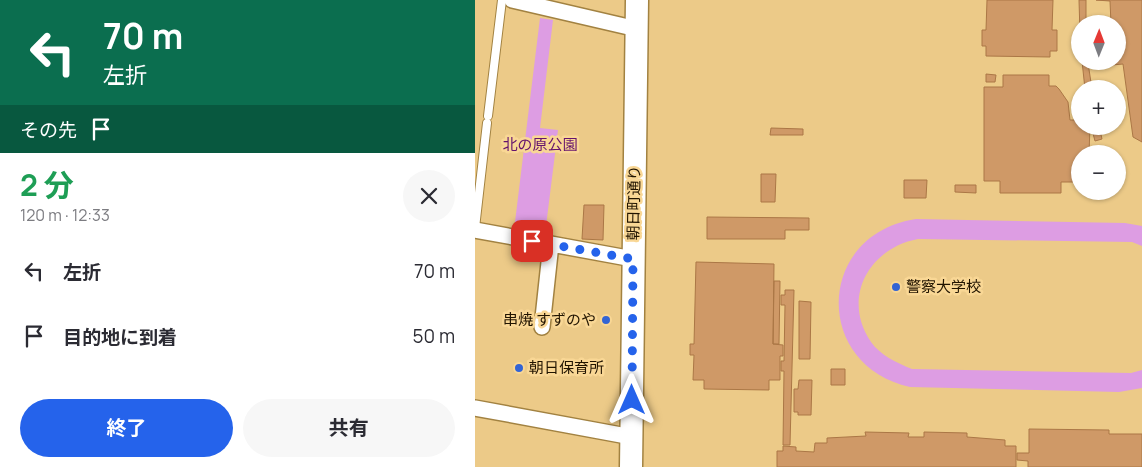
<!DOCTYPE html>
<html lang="ja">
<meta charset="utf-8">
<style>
:root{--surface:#fff;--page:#f7f7f7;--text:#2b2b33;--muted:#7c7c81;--accent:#2563eb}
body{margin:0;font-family:Manrope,"Noto Sans JP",sans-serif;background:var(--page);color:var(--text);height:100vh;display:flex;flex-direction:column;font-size:19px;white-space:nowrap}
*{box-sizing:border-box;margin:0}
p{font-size:16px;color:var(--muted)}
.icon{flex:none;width:28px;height:28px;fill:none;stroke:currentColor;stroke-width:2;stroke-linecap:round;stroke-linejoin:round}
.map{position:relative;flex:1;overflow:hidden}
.panel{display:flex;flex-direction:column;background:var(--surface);width:475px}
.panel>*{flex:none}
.top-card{background:#0b6e4f;color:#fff;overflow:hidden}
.needle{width:32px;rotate:1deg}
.controls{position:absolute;left:596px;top:15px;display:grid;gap:10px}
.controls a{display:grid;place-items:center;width:55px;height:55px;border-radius:50%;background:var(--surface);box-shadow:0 1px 4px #0004;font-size:25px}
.pin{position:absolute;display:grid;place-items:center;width:42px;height:42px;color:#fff;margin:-21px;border-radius:10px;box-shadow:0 2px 8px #0006}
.me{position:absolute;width:55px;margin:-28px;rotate:0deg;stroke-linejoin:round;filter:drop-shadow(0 0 4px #0008)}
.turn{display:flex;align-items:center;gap:18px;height:105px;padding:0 20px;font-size:22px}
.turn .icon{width:65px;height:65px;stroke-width:2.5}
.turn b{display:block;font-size:35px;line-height:42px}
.then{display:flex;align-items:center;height:48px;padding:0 20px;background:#0003;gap:10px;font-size:19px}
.round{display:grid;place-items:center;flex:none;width:52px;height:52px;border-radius:26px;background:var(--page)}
.overview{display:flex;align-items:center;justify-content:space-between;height:85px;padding:0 20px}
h1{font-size:30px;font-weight:700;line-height:38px;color:#1e9e55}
.primary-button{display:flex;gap:10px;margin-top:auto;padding:10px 20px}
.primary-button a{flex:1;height:58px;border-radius:30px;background:var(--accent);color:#fff;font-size:20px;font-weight:700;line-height:58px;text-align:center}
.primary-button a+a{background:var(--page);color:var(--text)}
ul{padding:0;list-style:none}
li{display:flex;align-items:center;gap:15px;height:65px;padding:0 20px}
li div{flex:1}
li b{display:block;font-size:19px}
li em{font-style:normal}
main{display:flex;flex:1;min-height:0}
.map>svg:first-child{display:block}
.green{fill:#dd9de3}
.building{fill:#cf9967;stroke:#ab7746}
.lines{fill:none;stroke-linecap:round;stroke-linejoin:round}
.lane-casing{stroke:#a28241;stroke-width:10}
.street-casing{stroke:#a28241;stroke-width:18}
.secondary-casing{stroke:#a28241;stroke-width:25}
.lane{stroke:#fff;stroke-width:8}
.street{stroke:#fff;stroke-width:15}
.secondary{stroke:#fff;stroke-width:22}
.route{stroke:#2563eb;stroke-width:9;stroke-dasharray:0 16.2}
.poi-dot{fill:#3364d4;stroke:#f9d795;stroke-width:2}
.labels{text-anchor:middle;stroke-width:5;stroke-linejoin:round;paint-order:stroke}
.park-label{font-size:15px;fill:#64136d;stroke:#f9d795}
.street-label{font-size:15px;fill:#211400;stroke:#f9d795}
.poi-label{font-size:15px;fill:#211400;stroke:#f9d795;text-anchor:start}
</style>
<main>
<section class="panel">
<div class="top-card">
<div class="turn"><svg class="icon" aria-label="left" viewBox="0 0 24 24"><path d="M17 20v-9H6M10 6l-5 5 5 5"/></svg><div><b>70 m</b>左折</div></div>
<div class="then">その先<svg class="icon" aria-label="arrive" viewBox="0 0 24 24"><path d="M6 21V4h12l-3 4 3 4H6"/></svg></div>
</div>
<div class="overview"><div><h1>2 分</h1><p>120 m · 12:33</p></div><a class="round"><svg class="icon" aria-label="close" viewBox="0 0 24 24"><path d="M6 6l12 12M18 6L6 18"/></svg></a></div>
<ul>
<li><svg class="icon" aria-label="left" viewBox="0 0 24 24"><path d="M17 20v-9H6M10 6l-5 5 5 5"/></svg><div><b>左折</b></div><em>70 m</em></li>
<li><svg class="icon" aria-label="arrive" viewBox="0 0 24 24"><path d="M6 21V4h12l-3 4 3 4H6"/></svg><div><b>目的地に到着</b></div><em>50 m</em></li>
</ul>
<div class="primary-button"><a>終了</a><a>共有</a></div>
</section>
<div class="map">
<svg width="667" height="467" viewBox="0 0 667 467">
<rect width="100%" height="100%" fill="#ecca88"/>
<path class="green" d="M65,18L78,20L65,128L83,130L70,234L39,230Z
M441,219L650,223L667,226V246L657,242L443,239C394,248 366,298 396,342C405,355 422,363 437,369L656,373L667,370V388L644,392L435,387C337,365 341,234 441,219Z"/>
<path class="building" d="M512,0H578L577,30H582V51H575V57L511,56V46H507V30H511Z
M604,0H611V24H605V34Z
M621,0H667V142L658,137L648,64L637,65V61H642V24H636L635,1Z
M607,61H636L613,63L617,89H610Z
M511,74L521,75L520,82H511Z
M528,75H574V86H581L584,89L593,102L595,120H605V126H615L614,154H605V182H586V193H525V181H509V87H528Z
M616,126H624L627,139L620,141Z
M296,128L328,129V135H295Z
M286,174H301L300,202H286Z
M429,180H452L451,198H429Z
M480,185H501V193L480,192Z
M109,205H129L128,240L107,239Z
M232,217L334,218V230H310V239H232Z
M221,262L299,264L298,344L308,345V356H305V380H294V390L229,389V380H218L219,355H215V344H219Z
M299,281H305L304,344H298Z
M310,290H319L315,445H308L309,371H306V361H309L310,305H306V295H310Z
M324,301L336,302L335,359H324Z
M356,369H370V385H356Z
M324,380H337L336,415H323V412H319V389H323Z
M554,429L634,430V434H667V467H553V461L542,460V453H554Z
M390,432L434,433L433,437H449V432L492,433V437L530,440V446H541V467H302V451H308V446L321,447V451L339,452L340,443H352V438L391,436Z"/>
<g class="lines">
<defs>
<path id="lane" d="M13,116L27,0
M0,228L12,123"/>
<path id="street" d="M37,0L162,29
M0,230L158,259
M67,327L76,244
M0,408L157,437"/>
<path id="secondary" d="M156,467L162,0"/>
</defs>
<use href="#lane" class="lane-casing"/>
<use href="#street" class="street-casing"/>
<use href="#secondary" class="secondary-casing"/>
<use href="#lane" class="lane"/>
<use href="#street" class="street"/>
<use href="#secondary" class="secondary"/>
</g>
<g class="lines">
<path class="route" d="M57,241L158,259L157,400"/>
</g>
<g class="poi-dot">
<circle cx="421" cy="287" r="5"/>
<circle cx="131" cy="320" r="5"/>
<circle cx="44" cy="368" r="5"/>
</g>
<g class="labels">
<g class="park-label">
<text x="65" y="150">北の原公園</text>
</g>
<g class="street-label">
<text transform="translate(159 203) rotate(-89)" y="5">朝日町通り</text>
</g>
<g class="poi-label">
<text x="431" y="292">警察大学校</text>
<text x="121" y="325" text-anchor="end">串焼 すずのや</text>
<text x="54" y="373">朝日保育所</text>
</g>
</g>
</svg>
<div class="controls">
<a><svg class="needle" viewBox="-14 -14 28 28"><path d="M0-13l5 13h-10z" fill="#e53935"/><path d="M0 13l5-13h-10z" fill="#7c7c81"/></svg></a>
<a>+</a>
<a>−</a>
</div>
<div class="pin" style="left:57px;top:241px;background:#d93025"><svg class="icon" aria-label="arrive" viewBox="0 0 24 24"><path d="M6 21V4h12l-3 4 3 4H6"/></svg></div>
<svg class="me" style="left:157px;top:400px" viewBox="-20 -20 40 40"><path d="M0-17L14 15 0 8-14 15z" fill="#2563eb" stroke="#fff" stroke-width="4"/></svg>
</div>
</main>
